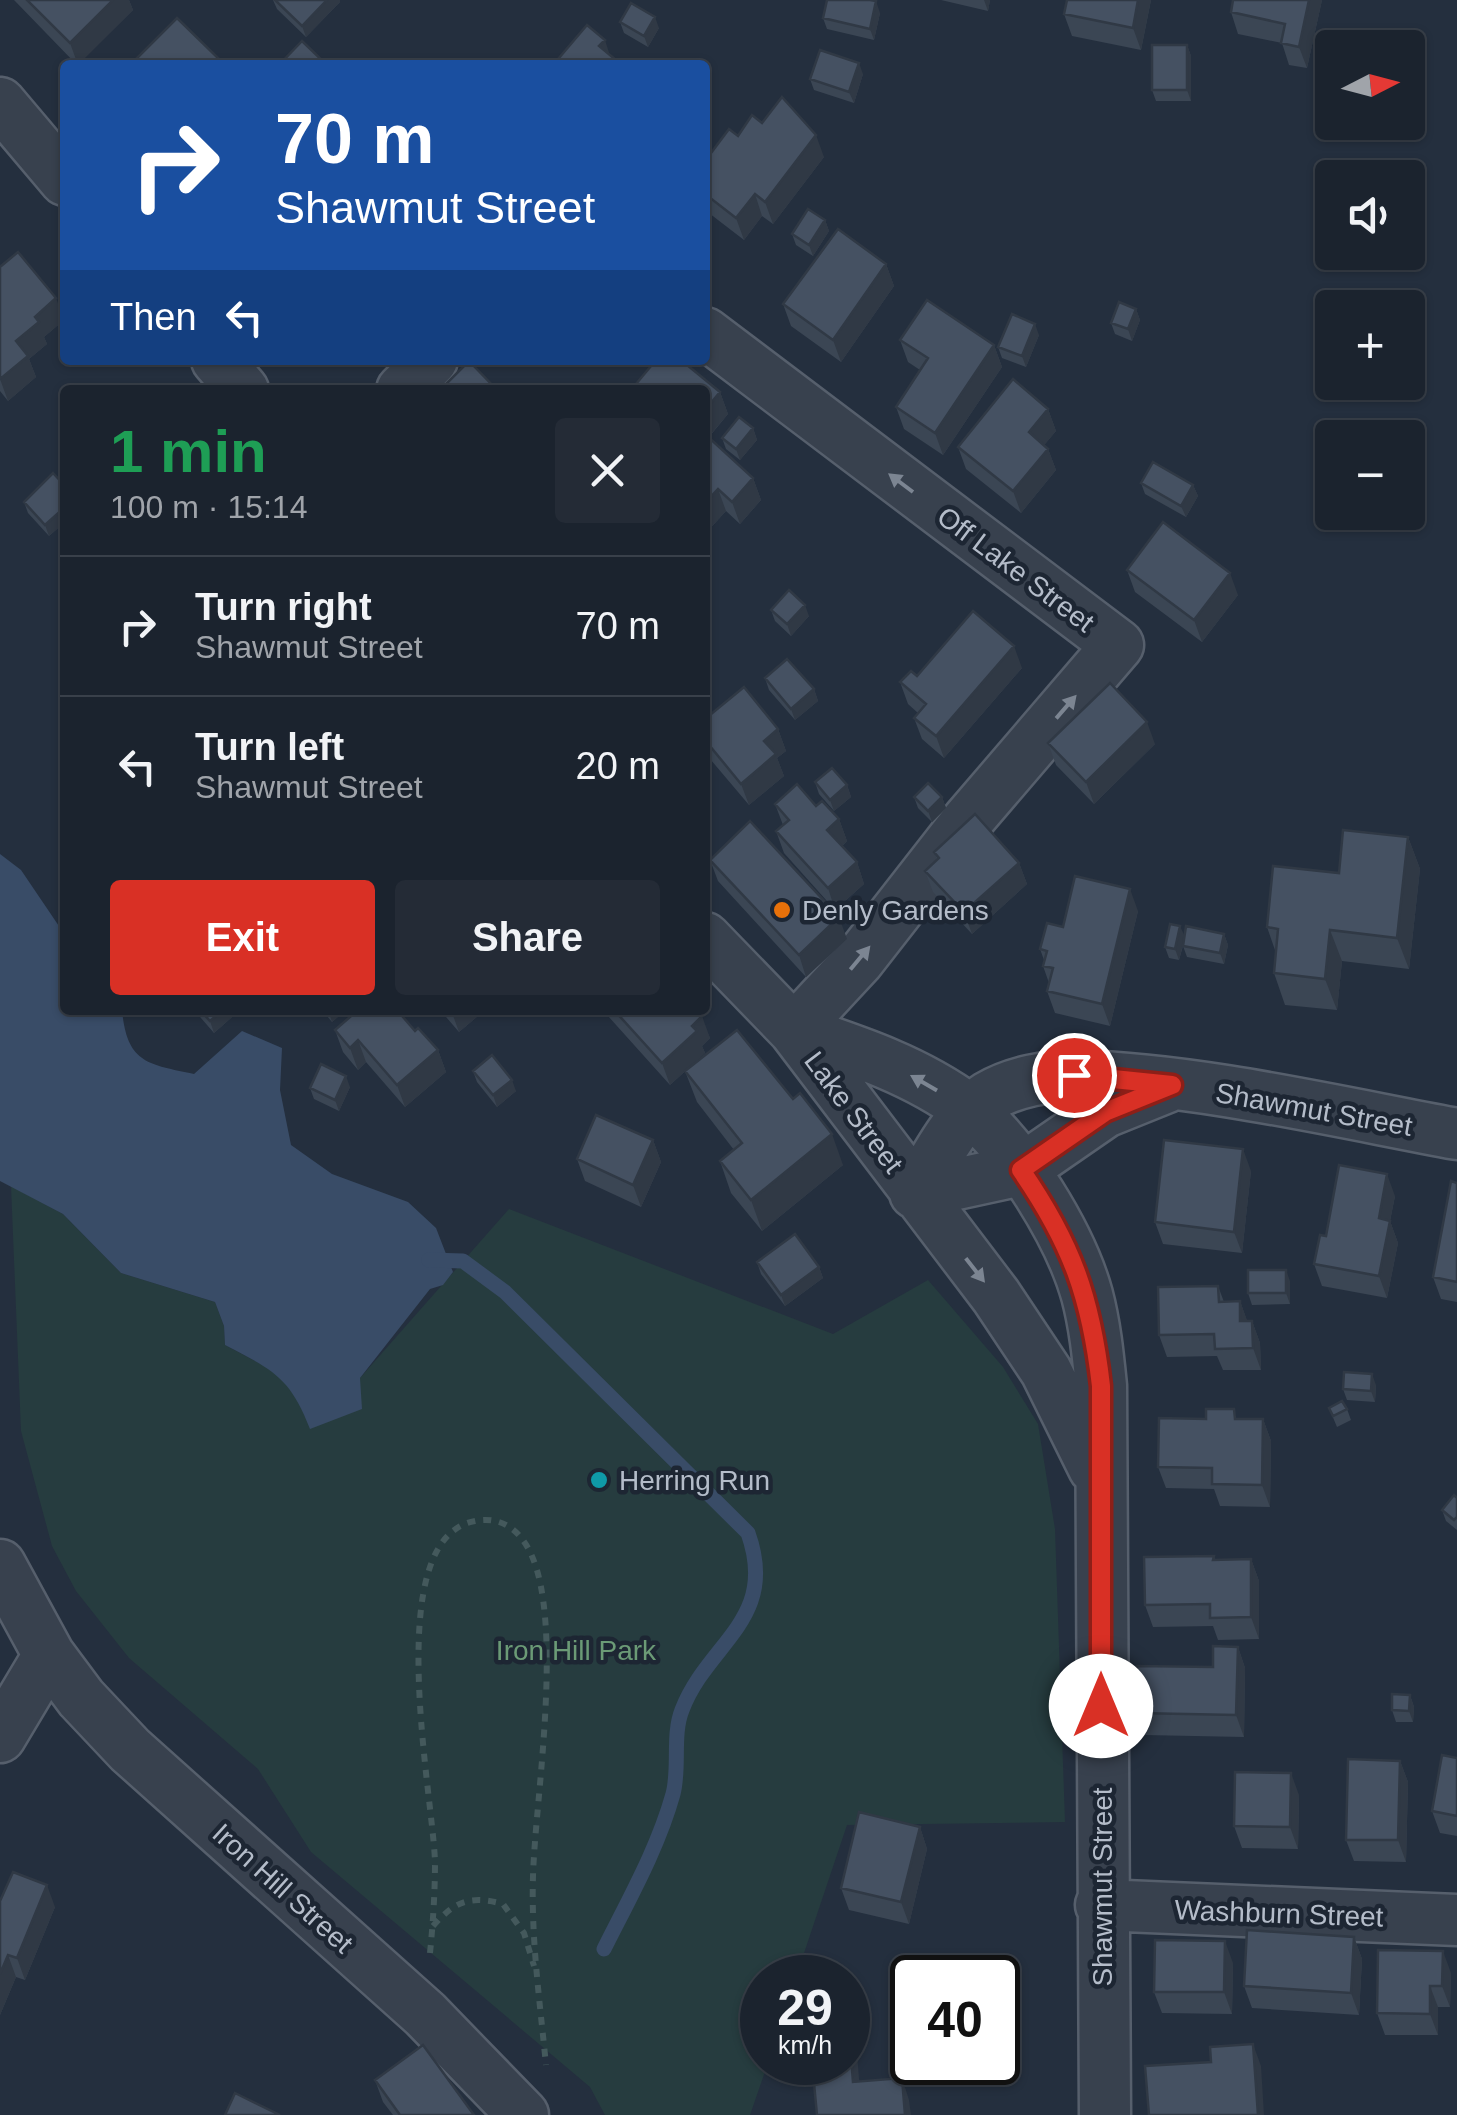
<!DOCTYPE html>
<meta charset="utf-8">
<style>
:root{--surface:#1b232e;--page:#242b36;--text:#f1f3f6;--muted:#a0a4aa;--line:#39404a;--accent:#d93025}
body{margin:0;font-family:Arial,sans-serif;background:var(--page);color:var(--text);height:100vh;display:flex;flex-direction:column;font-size:38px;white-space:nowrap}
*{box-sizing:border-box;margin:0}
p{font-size:32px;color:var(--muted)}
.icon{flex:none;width:55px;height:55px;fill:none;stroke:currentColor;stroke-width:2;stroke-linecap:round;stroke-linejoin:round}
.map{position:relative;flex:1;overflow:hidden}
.drawer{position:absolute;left:60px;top:385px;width:650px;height:630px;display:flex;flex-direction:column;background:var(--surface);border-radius:10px;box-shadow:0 2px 8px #0004,0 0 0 2px var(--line)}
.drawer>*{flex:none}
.top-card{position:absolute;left:60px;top:60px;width:650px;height:305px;border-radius:10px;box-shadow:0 2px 8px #0004,0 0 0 2px var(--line);background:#1a4fa0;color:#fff;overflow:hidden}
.needle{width:65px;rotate:84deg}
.tools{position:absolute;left:1315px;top:30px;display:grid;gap:20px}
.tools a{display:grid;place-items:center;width:110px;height:110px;border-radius:10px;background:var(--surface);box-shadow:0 2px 8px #0004,0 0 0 2px var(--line);font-size:50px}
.speed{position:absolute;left:740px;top:1955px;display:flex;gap:20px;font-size:50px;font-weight:700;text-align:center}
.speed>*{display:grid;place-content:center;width:130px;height:130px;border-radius:50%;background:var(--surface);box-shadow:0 2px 8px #0004,0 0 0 2px var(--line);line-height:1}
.speed small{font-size:25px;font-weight:400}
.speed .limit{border:5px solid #111;border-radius:15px;background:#fff;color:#111}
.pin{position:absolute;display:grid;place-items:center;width:85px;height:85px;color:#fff;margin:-42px;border:5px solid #fff;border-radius:50%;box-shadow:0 2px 10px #0007}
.me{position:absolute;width:110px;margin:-55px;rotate:0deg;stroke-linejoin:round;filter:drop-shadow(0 0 8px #0008)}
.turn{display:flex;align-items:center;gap:35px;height:210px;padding:0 50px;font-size:45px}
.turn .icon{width:130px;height:130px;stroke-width:2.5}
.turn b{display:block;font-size:70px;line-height:85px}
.then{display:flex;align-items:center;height:95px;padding:0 50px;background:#0003;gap:20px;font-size:38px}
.round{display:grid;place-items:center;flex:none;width:105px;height:105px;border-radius:10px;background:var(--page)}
.head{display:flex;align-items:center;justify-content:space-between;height:170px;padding:0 50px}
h1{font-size:60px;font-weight:700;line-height:75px;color:#1e9e55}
.action{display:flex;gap:20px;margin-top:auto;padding:20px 50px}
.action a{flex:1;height:115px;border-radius:10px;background:var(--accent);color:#fff;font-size:40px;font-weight:700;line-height:115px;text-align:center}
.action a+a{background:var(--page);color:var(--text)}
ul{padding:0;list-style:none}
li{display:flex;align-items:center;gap:30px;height:140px;padding:0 50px;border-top:2px solid var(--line)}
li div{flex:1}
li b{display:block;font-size:38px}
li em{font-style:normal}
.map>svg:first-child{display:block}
.green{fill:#263c3f}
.water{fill:#394c67}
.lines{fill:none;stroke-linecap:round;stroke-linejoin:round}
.stream{stroke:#394c67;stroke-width:15}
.minor-casing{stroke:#565f6c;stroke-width:55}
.path{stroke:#44595c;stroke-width:6;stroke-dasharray:8 8;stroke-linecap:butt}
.minor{stroke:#38414e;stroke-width:50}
.wall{fill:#3b4654}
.shaded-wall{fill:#303945}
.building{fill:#455162;stroke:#303945;stroke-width:2.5}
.oneway{fill:#7c8592}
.route-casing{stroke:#8d1f18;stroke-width:25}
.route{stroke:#d93025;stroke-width:18}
.food-dot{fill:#e8710a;stroke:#1d2633;stroke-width:4}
.culture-dot{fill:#0f9aa8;stroke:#1d2633;stroke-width:4}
.labels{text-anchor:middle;stroke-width:9;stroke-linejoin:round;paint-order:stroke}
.street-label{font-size:28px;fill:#b4bcc9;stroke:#1d2633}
.poi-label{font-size:28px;fill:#b4bcc9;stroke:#1d2633;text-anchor:start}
.park-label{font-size:28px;fill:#6b9a76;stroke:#1d2633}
</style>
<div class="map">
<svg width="1457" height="2115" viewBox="0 0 1457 2115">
<rect width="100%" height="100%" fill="#242f3e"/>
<path class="green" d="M11,1186L63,1214L121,1273L215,1302L224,1326L225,1345L278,1373L297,1394L358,1389L360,1378L509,1209L833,1334L928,1280L1003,1367L1038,1424L1055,1529L1065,1822L847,1825L796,1977L762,1978V2062L768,2063L750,2115H605L590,2087L311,1852L258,1769L129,1658L76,1591L52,1546L21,1431Z"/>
<path class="water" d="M0,854L21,870L65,935V1010H122C127,1063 147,1064 194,1074L242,1031L282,1048L280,1090L291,1145L332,1174L408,1202L436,1228L453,1272L443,1285L430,1289L360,1378L362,1409L310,1429C290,1377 273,1370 225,1345L224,1326L215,1302L121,1273L63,1214L0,1181Z"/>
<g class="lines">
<path class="stream" d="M429,1260L463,1261L505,1292L748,1533C779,1620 708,1642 682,1710C672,1735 680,1768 673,1794C658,1848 629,1899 604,1949"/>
<defs>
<path id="minor" d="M0,103L65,180
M705,333L1118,645L968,820L858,961L794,1030
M217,360L243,390
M402,390L432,360
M705,938L794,1030L996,1296L1046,1371L1094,1468
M794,1030C854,1050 916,1070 968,1109C1016,1146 1071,1237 1087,1295C1095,1325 1098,1356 1101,1386L1105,2115
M915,1193C935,1161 955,1117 988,1097C1013,1082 1049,1075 1077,1076C1197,1079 1338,1112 1457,1134
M915,1193L1021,1170L1105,1112L1167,1087
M0,1565L49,1655L81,1698L130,1750L425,2014L523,2115
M0,1737L49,1655
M1101,1905L1457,1920"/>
</defs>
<use href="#minor" class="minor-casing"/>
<path class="path" d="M433,1926C455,1901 470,1895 503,1904L524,1933L534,1966
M430,1953C433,1923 435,1892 435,1862C433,1794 380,1538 475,1521C494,1517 511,1524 522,1539C569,1598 535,1797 533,1876C531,1939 540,2003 546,2065"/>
<use href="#minor" class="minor"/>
</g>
<path class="wall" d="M14,0H129L133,10L77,65Z
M273,0H340V2L306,37L277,9Z
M941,0H990L988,11Z
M1151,0L1141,50L1072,36L1064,14Z
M1233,0H1322L1307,68L1289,65L1282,43L1238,34L1231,12Z
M880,13L874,40L827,29L823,18Z
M620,22L659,28L648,47L624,33Z
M1187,45L1191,56V101H1156L1152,90Z
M1332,48V89L1322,87L1318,76Z
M863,74L854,103L814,90L810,79Z
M762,123L824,157L773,224L762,216L744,240L705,210V161L738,136Z
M825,220L829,231L813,256L796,245L792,234Z
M886,264L894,286L841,362L791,326L783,304Z
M0,267L64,320L44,337L47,344L29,359L36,377L8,401L0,391Z
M1136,309L1140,320L1132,341L1115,334L1111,323Z
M1039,335L1026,367L1002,358L998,347Z
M900,340L994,345L1002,367L943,455L904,429L896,407L920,370L908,362Z
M656,360H681L720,392L728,414L709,437L753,478L761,500L740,524L726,511L705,534V390H638L636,384Z
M1048,409L1056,431L1044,445L1048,449L1056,470L1021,513L966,469L958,447Z
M753,428L757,440L740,460L726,449L722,438Z
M1141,483L1193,485L1198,496L1186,517L1145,494Z
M65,486V522L49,536L28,513L24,502Z
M1127,570L1238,595L1202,642L1135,592Z
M771,610L809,616L791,636L775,621Z
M1022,668L944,758L922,739L914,718L918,713L908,704L900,682L917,676Z
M765,678L814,689L818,701L795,720L769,690Z
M705,719L778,729L786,751L777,758L784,776L749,805L705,753Z
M1048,743L1155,744L1094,804L1056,765Z
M815,782L847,785L851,797L834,811L819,794Z
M914,797H942L946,808L932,822L918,808Z
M775,804L816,806L839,819L847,841L842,846L857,862L864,884L835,910L784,853L776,831L783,825Z
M1408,837L1420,869L1409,969L1342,961L1337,1010L1285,1005L1274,973L1276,953L1267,927L1339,873Z
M934,852L1019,863L1027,884L972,934L933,892L925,871L937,860Z
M710,860L847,939L806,977L718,881Z
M1138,911L1110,1026L1055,1013L1047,991L1049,983L1043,966L1044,960L1040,949L1063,927Z
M1224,934L1228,945L1224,964L1187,957L1183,946L1179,960L1169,958L1165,947L1184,937Z
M194,1010H240L214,1033Z
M322,1010H346L332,1022Z
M440,1010H485L459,1032Z
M606,1010H696L710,1038L702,1046L705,1053L670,1085L608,1016Z
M335,1030L415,1031L438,1050L446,1072L405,1107L366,1062L358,1070L343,1052Z
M473,1071L516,1091L497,1107L477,1082Z
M685,1071L843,1165L762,1231L731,1193L720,1161L734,1150L697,1102Z
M350,1087L339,1111L314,1099L310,1088Z
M653,1140L661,1162L641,1207L585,1181L577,1159Z
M1251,1171L1242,1253L1163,1244L1155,1222Z
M1457,1183V1302L1441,1299L1433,1277Z
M1395,1196L1390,1221L1398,1243L1387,1298L1322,1286L1314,1264L1326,1236Z
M757,1262L819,1267L823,1278L785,1306L761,1274Z
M1290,1281V1304L1252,1305L1248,1293Z
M1218,1286L1224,1302L1240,1301L1247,1321H1252L1260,1343L1261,1370H1223L1217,1356L1167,1357L1159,1335Z
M1376,1385L1375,1402L1347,1400L1343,1389Z
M1329,1408L1347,1409L1351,1420L1337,1427Z
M1238,1419H1263L1271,1441L1270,1507L1220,1506L1214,1489L1166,1488L1158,1467Z
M1457,1498V1530L1446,1521L1442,1510Z
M1214,1556L1215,1559H1251L1259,1581V1639L1218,1640L1213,1626L1153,1627L1145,1605Z
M1238,1647L1245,1668L1244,1737L1144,1735L1136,1713L1213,1667Z
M1410,1695L1414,1707L1413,1722H1396L1392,1710Z
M1457,1758V1836L1440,1833L1432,1811Z
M1400,1761L1408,1782L1406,1862L1354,1861L1346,1840Z
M1299,1795L1298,1849L1242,1848L1234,1826Z
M920,1827L927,1849L909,1924L849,1910L841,1888Z
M0,1901L55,1907L25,1980L16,1977L0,2015Z
M1354,1937L1362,1959L1359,2015L1252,2008L1244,1986Z
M1233,1963L1232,2014L1162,2013L1154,1992Z
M1451,1973L1450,2007H1438V2035H1385L1377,2013Z
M375,2080L474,2115H393L383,2102Z"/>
<path class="shaded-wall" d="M113,0H129L133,10L78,65L70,43Z
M327,0H340V2L306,37L302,26Z
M984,0H990L988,11Z
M1138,0H1151L1141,50L1133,28Z
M1309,0H1322L1307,68L1299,47Z
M876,1L880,13L874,40L870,29Z
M655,17L659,28L648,47L644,36Z
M605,40L612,62L599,46Z
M1187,45L1191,56V101L1187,90Z
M859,63L863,74L854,103L849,92Z
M816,135L824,157L773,224L765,202Z
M755,194L762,216L744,240L736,218Z
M825,220L829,231L813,256L809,245Z
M886,264L894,286L841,362L833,340Z
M56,298L64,320L44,337L47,344L29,359L36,377L8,401L0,379L16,341L35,317Z
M1136,309L1140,320L1132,341L1128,329Z
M1035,324L1039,335L1026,367L1022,356Z
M994,345L1002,367L943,455L935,433Z
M720,392L728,414L705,441V410Z
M1048,409L1056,431L1037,454L1029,432Z
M753,428L757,440L740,460L736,449Z
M1048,449L1056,470L1021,513L1013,491Z
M753,478L761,500L740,524L732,502Z
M1193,485L1198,496L1186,517L1181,506Z
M718,489L726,511L705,534V503Z
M65,507V522L49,536L45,525Z
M1230,573L1238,595L1202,642L1194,620Z
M805,605L809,616L791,636L787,624Z
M1014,646L1022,668L944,758L936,736Z
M705,656L710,669L705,673Z
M814,689L818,701L795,720L791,709Z
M1147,722L1155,744L1094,804L1086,782Z
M778,729L786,751L777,758L784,776L749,805L741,784L764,741Z
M847,785L851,797L834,811L830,800Z
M942,797L946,808L932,822L928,811Z
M839,819L847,841L835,852L827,830Z
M1408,837L1420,869L1409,969L1397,938Z
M857,862L864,884L835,910L828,888Z
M1019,863L1027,884L972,934L964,912Z
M1130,889L1138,911L1110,1026L1102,1004Z
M839,917L847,939L806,977L799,955Z
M1180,926L1185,937L1179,960L1175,949Z
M1330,930L1342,961L1337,1010L1325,979Z
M1224,934L1228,945L1224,964L1220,953Z
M223,1010H240L214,1033L210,1021Z
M328,1010H346L332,1022Z
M451,1010H485L459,1032Z
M702,1016L710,1038L702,1046L705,1053L670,1085L662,1063L692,1026Z
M358,1040L366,1062L358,1070L350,1048Z
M438,1050L446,1072L405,1107L397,1085Z
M346,1076L350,1087L339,1111L335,1100Z
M512,1080L516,1091L497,1107L493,1095Z
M832,1134L843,1165L762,1231L751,1200Z
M653,1140L661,1162L641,1207L633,1185Z
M1243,1149L1251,1171L1242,1253L1234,1232Z
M1387,1174L1395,1196L1390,1221L1398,1243L1387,1298L1379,1276V1218Z
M819,1267L823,1278L785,1306L781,1295Z
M1286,1270L1290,1281V1304L1286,1293Z
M1240,1301L1248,1323L1240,1321Z
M1252,1321L1260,1343L1261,1370L1253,1348Z
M1372,1374L1376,1385L1375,1402L1371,1391Z
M1263,1419L1271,1441L1270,1507L1262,1485Z
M1251,1559L1259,1581V1639L1251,1617Z
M1238,1647L1245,1668L1244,1737L1236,1715Z
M1410,1695L1414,1707L1413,1722L1409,1711Z
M1400,1761L1408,1782L1406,1862L1398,1840Z
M1291,1773L1299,1795L1298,1849L1290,1827Z
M920,1827L927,1849L909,1924L901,1902Z
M47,1885L55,1907L25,1980L17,1958Z
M1354,1937L1362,1959L1359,2015L1351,1993Z
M1225,1941L1233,1963L1232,2014L1224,1992Z
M1443,1951L1451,1973L1450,2007L1442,1986Z
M8,1955L16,1977L0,2015V1974Z
M1430,1986L1438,2007V2035L1430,2014Z
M849,2031L857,2053L861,2104L853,2082Z
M1253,2044L1261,2066L1264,2115H1258Z
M902,2078L909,2100L911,2115H905Z"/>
<path class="building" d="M27,0H113L70,43Z
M275,0H327L302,26Z
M827,0H870L876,1L870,29L823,18Z
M1067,0H1138L1133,28L1064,14Z
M1233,0H1309L1299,47L1281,43L1285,24L1231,12Z
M631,3L655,17L644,36L620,22Z
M177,18L218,58L211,65H130Z
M587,25L605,40L599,46L622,65H553Z
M1326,40L1349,45L1348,48H1332V79L1318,76Z
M302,41L327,65H279Z
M1152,45H1187V90H1152Z
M820,50L859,63L849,92L810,79Z
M782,97L816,135L765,202L755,194L736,218L705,194V161L729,129L738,136L752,115L762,123Z
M808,209L825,220L809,245L792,234Z
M838,229L886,264L833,340L783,304Z
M18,252L56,298L35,317L39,322L16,341L28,356L0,379V267Z
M927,300L994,345L935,433L896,407L928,358L900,340Z
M1119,302L1136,309L1128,329L1111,323Z
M1012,314L1035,324L1022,356L998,347Z
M656,360H681L720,392L705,410V390H643L636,384Z
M469,361L497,390H440Z
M1013,379L1048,409L1029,432L1048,449L1013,491L958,447Z
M739,417L753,428L736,449L722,438Z
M705,434L753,478L732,502L718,489L705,503Z
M1153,462L1193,485L1181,506L1141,483Z
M53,473L65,486V507L45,525L24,502Z
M1163,522L1230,573L1194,620L1127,570Z
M789,590L805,605L787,624L771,610Z
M973,611L1014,646L936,736L914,718L926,704L900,682L911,671L917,676Z
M787,659L814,689L791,709L765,678Z
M1110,683L1147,722L1086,782L1048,743Z
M744,687L778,729L764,741L776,754L741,784L705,740V719Z
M832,768L847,785L830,800L815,782Z
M928,783L942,797L928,811L914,797Z
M797,784L816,806L822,801L839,819L827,830L857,862L828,888L776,831L789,820L775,804Z
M975,814L1019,863L964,912L925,871L939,858L934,852Z
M750,821L839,917L799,955L710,860Z
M1343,830L1408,837L1397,938L1330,930L1325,979L1274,973L1278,929L1267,927L1273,866L1339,873Z
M1075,876L1130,889L1102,1004L1047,991L1053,968L1043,966L1047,951L1040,949L1047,923L1063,927Z
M1170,924L1180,926L1175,949L1165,947Z
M1186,926L1224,934L1220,953L1183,946Z
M200,1010H223L210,1021Z
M358,1010H397L415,1031L418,1028L438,1050L397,1085L358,1040L350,1048L335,1030Z
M614,1010H696L702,1016L692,1026L697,1031L662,1063Z
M737,1030L793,1099L800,1093L832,1134L751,1200L720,1161L742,1143L685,1071Z
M492,1055L512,1080L493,1095L473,1071Z
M321,1064L346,1076L335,1100L310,1088Z
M596,1115L653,1140L633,1185L577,1159Z
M1164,1140L1243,1149L1234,1232L1155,1222Z
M1339,1165L1387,1174L1379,1218L1390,1221L1379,1276L1314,1264L1320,1235L1326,1236Z
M1451,1181L1457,1183V1282L1433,1277Z
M795,1234L819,1267L781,1295L757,1262Z
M1248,1270H1286V1293H1248Z
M1218,1286L1219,1302L1240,1301V1321H1252L1253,1348L1215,1349L1214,1334L1159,1335L1158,1287Z
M1344,1372L1372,1374L1371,1391L1343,1389Z
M1342,1401L1347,1409L1333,1416L1329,1408Z
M1206,1409H1234L1235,1419H1263L1262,1485L1212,1484V1468L1158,1467L1159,1418L1206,1419Z
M1454,1495L1457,1498V1517L1454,1520L1442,1510Z
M1214,1556L1213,1560L1251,1559V1617L1210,1618V1604L1145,1605L1144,1557Z
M1213,1646L1238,1647L1236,1715L1136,1713L1137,1666L1213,1667Z
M1392,1694L1410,1695L1409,1711L1392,1710Z
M1442,1755L1457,1758V1816L1432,1811Z
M1348,1759L1400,1761L1398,1840H1346Z
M1235,1772L1291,1773L1290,1827L1234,1826Z
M859,1812L920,1827L901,1902L841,1888Z
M13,1872L47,1885L17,1958L8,1955L0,1974V1901Z
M1247,1930L1354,1937L1351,1993L1244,1986Z
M1155,1940L1225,1941L1224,1992H1154Z
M1378,1950L1443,1951L1442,1986H1430V2014L1377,2013Z
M848,2031H849L853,2082L902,2078L905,2115H817L812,2062H848Z
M1253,2044L1258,2115H1149L1145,2066L1211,2062L1210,2047Z
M423,2045L474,2115H400L375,2080Z
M235,2093L280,2115H225Z"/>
<defs><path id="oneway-solid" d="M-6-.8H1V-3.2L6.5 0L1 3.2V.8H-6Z" transform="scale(2.5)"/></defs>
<g class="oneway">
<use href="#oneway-solid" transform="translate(901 483) rotate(-143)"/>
<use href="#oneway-solid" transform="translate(1066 707) rotate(-49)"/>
<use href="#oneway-solid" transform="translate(860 958) rotate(-50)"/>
<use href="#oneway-solid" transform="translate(924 1083) rotate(-150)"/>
<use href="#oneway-solid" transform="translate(975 1270) rotate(52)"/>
</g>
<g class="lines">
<defs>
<path id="route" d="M1074,1075L1172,1085L1105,1112L1021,1170C1072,1244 1091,1298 1101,1386V1706"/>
</defs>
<use href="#route" class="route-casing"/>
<use href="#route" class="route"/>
</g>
<circle class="food-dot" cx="782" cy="910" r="10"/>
<circle class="culture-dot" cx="599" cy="1480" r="10"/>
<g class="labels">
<g class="street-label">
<text transform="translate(1016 569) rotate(37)" y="10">Off Lake Street</text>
<text transform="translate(1314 1109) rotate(10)" y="10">Shawmut Street</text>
<text transform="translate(854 1112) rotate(53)" y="10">Lake Street</text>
<text transform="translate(1102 1887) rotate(-90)" y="10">Shawmut Street</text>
<text transform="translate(283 1888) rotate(42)" y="10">Iron Hill Street</text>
<text transform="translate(1279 1913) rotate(2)" y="10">Washburn Street</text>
</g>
<g class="poi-label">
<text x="802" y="920">Denly Gardens</text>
<text x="619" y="1490">Herring Run</text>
</g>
<g class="park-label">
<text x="576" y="1660">Iron Hill Park</text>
</g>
</g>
</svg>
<div class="tools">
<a><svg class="needle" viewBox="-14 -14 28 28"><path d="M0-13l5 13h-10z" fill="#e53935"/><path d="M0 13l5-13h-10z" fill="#a0a4aa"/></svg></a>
<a><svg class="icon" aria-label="sound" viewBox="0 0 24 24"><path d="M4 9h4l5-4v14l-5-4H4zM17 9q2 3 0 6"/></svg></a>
<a>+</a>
<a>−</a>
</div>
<div class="speed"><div>29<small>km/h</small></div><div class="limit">40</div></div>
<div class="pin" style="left:1074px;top:1075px;background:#d93025"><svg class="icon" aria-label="arrive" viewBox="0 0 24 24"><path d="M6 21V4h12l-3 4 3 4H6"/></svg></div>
<svg class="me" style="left:1101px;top:1706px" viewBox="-20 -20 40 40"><circle r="19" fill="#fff"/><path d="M0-13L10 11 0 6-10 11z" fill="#d93025"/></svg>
<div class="top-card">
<div class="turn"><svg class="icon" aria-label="right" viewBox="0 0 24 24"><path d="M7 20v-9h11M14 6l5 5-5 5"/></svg><div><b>70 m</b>Shawmut Street</div></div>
<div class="then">Then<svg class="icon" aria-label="left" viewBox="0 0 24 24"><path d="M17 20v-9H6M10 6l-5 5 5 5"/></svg></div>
</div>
<section class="drawer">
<div class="head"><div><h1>1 min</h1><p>100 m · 15:14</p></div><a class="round"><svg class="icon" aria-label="close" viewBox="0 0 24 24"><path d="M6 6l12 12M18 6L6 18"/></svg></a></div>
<ul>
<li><svg class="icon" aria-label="right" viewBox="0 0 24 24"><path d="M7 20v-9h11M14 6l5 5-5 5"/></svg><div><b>Turn right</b><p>Shawmut Street</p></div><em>70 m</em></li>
<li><svg class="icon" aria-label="left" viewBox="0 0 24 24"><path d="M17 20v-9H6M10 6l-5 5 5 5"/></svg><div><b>Turn left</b><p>Shawmut Street</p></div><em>20 m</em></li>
</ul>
<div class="action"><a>Exit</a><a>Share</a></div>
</section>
</div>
